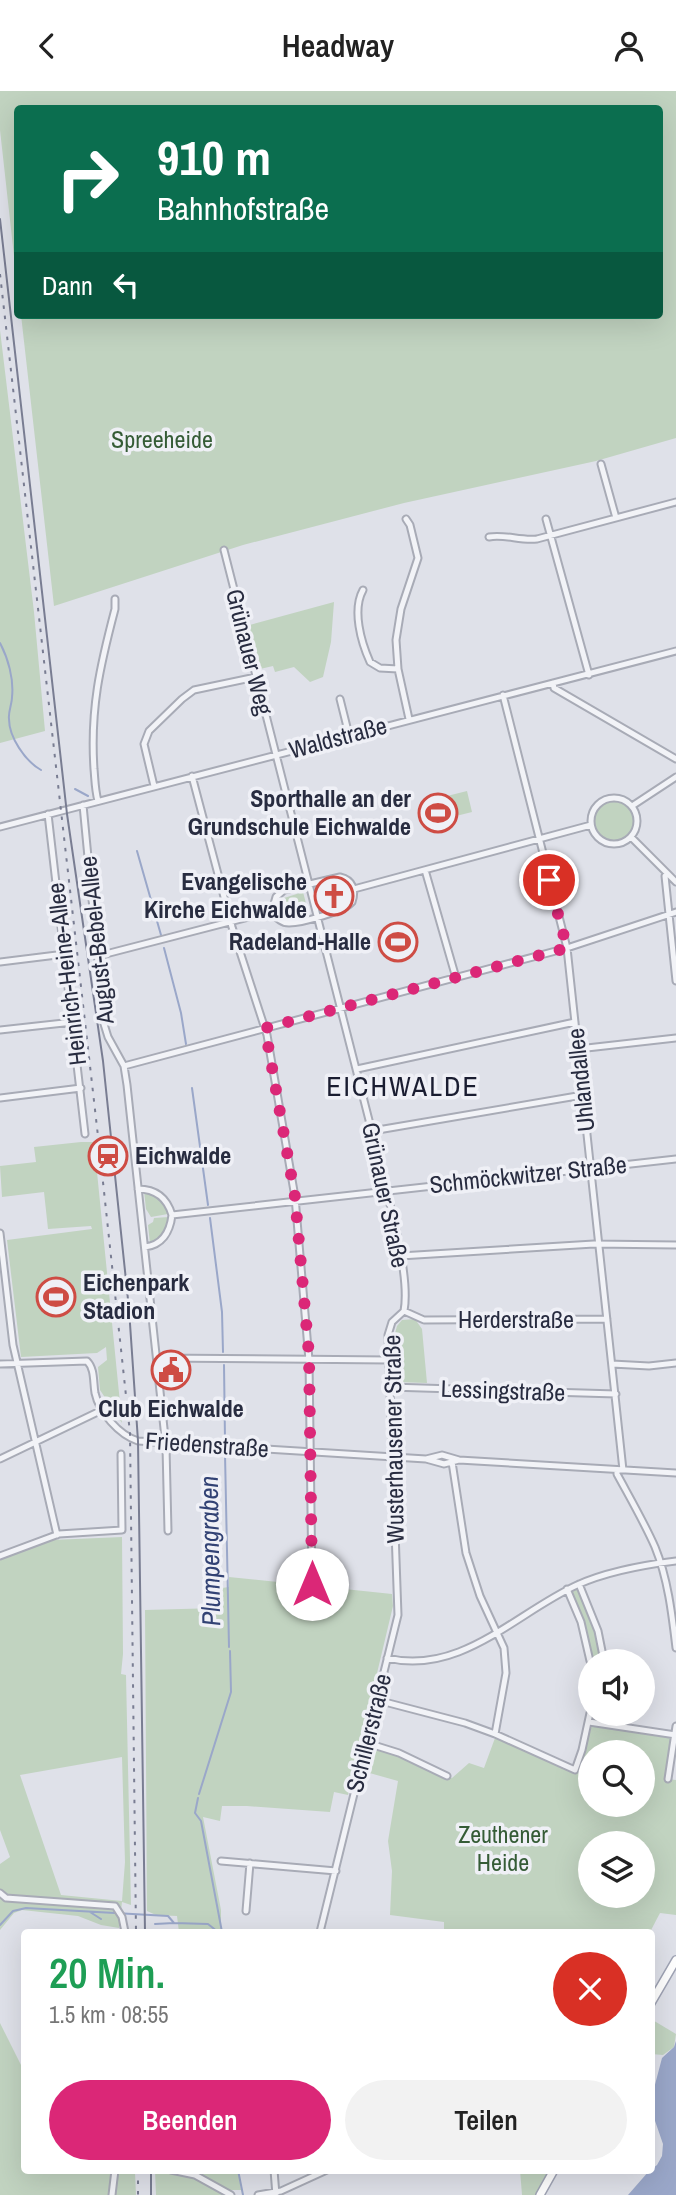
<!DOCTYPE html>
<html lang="de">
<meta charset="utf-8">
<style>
:root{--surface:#fff;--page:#f2f2f2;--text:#222;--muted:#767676;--accent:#db2777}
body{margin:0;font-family:"Archivo Narrow",sans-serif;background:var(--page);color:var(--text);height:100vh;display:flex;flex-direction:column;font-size:26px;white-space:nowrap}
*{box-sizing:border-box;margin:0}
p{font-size:23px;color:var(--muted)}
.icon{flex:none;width:38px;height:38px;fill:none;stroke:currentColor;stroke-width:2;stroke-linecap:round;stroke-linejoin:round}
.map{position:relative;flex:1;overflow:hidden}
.panel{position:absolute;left:21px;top:1838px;width:634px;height:245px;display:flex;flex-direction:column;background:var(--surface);border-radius:7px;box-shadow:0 7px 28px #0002}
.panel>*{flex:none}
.banner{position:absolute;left:14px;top:14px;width:649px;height:214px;border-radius:7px;box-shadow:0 7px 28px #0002;background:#0b6e4f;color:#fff;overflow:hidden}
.buttons{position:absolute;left:578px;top:1558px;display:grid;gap:14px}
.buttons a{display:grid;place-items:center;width:77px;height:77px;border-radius:50%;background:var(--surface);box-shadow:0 7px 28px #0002;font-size:35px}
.pin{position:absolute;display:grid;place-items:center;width:60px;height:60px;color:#fff;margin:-30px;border:4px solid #fff;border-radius:50%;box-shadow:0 2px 7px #0007}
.me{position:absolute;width:77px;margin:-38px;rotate:0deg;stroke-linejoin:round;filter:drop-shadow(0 0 5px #0008)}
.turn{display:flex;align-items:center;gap:24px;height:147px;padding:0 28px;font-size:32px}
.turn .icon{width:91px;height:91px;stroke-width:2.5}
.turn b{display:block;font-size:49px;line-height:60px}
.then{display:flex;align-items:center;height:66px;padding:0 28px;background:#0003;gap:14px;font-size:26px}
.round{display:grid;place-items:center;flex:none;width:74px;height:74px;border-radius:37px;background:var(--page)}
.head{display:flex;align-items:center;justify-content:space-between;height:119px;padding:0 28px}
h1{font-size:42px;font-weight:600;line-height:52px;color:#1e9e55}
.cta{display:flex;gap:14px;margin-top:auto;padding:14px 28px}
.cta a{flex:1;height:80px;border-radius:42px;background:var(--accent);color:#fff;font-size:28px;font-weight:600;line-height:80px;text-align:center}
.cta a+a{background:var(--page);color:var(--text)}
header{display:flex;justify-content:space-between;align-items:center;height:91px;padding:0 28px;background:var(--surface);font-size:32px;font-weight:600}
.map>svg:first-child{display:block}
.green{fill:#c1d3c0;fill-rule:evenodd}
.water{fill:#9aa7c9}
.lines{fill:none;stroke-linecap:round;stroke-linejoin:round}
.stream{stroke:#9aa7c9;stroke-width:2}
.minor-casing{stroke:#a8abb6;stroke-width:9}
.major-casing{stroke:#9fa3b4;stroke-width:10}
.minor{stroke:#f2f3f7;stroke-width:5}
.major{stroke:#fff;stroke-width:7}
.tram{stroke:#797d92;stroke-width:2}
.rail{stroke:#797d92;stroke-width:2;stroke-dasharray:3.5 7;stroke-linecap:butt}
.route{stroke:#db2777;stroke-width:12;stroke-dasharray:0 21.6}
.labels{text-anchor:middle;stroke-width:7;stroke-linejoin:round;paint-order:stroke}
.park-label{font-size:24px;fill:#355c36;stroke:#eff0f6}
.street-label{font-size:24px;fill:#282c40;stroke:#eff0f6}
.poi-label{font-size:24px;font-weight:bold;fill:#282c40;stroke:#eff0f6;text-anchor:end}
.water-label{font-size:26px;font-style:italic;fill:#324274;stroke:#eff0f6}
.quarter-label{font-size:28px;letter-spacing:2px;fill:#1a1d31;stroke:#eff0f6}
</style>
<header><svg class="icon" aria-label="back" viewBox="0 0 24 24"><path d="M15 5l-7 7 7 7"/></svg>Headway<svg class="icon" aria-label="person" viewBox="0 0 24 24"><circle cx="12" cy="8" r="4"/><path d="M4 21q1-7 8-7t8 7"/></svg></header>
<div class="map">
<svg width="676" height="2104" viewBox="0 0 676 2104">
<rect width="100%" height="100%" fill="#dfe1e9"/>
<path class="green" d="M0,0H676V347L596,370L404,412L243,454L54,515L21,224H660V18H18L17,192L0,39Z
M0,239L34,521L45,640L0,652Z
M334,511L331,551L323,586L310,591L294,576L275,581L273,575L260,578L259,573H256L246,535Z
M467,700L472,721L452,726L447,705Z
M592 730a21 21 0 1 1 42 0a21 21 0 1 1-42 0Z
M303,801L308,820L291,824L284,821L281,816L284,807Z
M81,1051H94L122,1332L100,1299L98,1276L107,1269L106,1256L97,1262L21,1266L7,1149L92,1138L91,1135L48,1138L44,1101L2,1106L0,1075L36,1071L34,1056Z
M144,1100L160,1107L168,1123L151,1126L146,1118Z
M169,1126L163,1144L150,1153L148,1134L153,1131L154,1127Z
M415,1228L422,1238L427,1292L396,1291L394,1246L397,1235L402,1229Z
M122,1446L123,1563L121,1583L126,1584L131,1814L122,1811L119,1837L101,1834L78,1825L22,1819L14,1822L0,1839V1773L10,1766L0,1739V1469L52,1449ZM122,1666L125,1771L122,1810L61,1804L20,1684Z
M229,1486L392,1503L393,1515L348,1704L334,1701L330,1721L247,1715H222L220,1730L203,1726L221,1819V1841H179L177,1825L156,1824L147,1820L145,1519L218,1517L222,1497L229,1496Z
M579,1496L598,1547L602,1570H591L588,1550L571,1500Z
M592,1634L673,1646L667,1688L676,1689V1824L660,1822L650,1841H455L444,1839V1831L390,1824L392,1780L388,1750L398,1690L366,1681L372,1656L393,1662L452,1687L469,1672L484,1677L495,1647L576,1683L579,1680ZM590,1661H642V1713H590ZM590,1752H642V1804H590Z
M651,1928L676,1943L674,1956L663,1964L651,1963Z
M0,1932L24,1980V2079H109L135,2081L136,2104H0Z
M155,2079H238L241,2099H231L230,2104H156Z
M520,2079H549L535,2104H522Z"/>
<path class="water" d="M676,1950V2104H628L649,2080L657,2074L662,2065L663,2053L653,2024L652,2005L662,1967L674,1956Z"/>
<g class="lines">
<path class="stream" d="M0,552C8,567 14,588 12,606C12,613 8,621 9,628C9,646 25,670 41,679
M75,698L88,705
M137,760L161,844
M164,857L181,922L186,953
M192,997L208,1114
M210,1127L222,1221L223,1261
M224,1274L225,1349
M225,1363L229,1556
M199,1703L231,1601L230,1560
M198,1707L195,1722L201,1730L222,1841
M90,1821L101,1828
M155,1833L174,1832
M0,1834L13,1820L26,1817L168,1825L174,1832L208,1833L218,1841
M238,2079L243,2104"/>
<defs>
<path id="minor" d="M601,373L616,427
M406,428L410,434L418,467L401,518L396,549L398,578L409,628
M546,428L589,584
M489,446C505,443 520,450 537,448L676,411
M224,459L386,1096C393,1128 410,1188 404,1220
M363,499C352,519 361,551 370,571L380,577L398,578
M553,592L554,597L676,668
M503,604L567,857L623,1379
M340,608L349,644
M192,685L232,836L267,944L295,1106L309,1269L312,1494
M154,695L144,653L149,640L182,608L194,599L256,586
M591 730a23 23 0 1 1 46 0a23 23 0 1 1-46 0Z
M98,710C95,699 95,689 94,678C90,618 100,575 115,518V508
M83,714L104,933L108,946L124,975L127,994L166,1356L168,1440
M632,715L676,686
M48,723L85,1043
M0,736L676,560
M631,746L676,791
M425,779L456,887
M667,783L665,785L676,890
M340,786C353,789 356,799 352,811C345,820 302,832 289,832C281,832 276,827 272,820L276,806L284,799Z
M354,798L591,734
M98,865L272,820
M0,871L65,863
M0,939L73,931
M578,958L676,947
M124,975L567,857L676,821
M357,978L575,931
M0,1007L81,997
M372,1040L583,1004
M138,1098C156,1098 167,1107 172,1124C170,1141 162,1154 145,1156
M172,1124L676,1068
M0,1142L13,1254L57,1444
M400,1165L594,1153L676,1154
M404,1220L424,1229L607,1228
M157,1267L389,1269
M0,1273L87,1270C95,1278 93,1291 95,1302C99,1321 119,1344 138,1350L426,1368L444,1373L459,1369
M612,1273L649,1275L676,1272
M390,1296L616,1303
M0,1368L102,1319
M426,1368L442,1364L459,1369L676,1382
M452,1371L466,1462L480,1505L504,1557L506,1582L495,1643
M617,1379V1383C630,1407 644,1431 655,1456C668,1488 672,1523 676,1557
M0,1465L59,1443L122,1439L121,1363
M579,1493L598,1540L604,1570
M567,1498L581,1531L590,1570
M387,1567C460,1585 516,1522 577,1494C608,1480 643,1474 676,1470
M377,1609L465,1632L495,1643L575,1679L582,1659L590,1622
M589,1631L676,1644
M367,1652L399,1662L447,1685
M668,1688L676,1635
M221,1770L336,1780
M0,1802L6,1807L115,1815L122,1826L125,1841
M246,1820L250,1772
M320,1841L398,1524L388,1244L392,1231L404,1220
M171,2079L195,2084L231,2104
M274,2079L276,2104
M112,2104L115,2079
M258,2104L281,2100L327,2079"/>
<path id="major" d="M651,1912L676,1869
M540,2104L554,2079"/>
</defs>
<use href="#minor" class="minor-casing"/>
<use href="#major" class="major-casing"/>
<use href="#minor" class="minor"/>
<use href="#major" class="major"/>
<path class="tram" d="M0,128L67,723L103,970L129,1218L138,1350L145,1841
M151,2079V2104"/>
<path class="rail" d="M0,183L99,1054L130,1342L136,1841
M138,2079V2104"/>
</g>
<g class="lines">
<path class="route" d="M312,1493L309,1264L295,1106L265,937L567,857L549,789"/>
</g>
<defs>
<symbol id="stadium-ring" viewBox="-11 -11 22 22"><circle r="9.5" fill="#eff0f6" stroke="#ce4c44" stroke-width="1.5"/><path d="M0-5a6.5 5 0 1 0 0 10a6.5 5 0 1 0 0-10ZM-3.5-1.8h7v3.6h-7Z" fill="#ce4c44"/></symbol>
<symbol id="church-ring" viewBox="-11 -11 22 22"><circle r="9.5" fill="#eff0f6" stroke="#ce4c44" stroke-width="1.5"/><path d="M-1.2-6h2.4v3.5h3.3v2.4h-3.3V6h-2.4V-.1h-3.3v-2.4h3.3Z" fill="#ce4c44"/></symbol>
<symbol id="station-ring" viewBox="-11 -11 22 22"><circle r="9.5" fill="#eff0f6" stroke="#ce4c44" stroke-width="1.5"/><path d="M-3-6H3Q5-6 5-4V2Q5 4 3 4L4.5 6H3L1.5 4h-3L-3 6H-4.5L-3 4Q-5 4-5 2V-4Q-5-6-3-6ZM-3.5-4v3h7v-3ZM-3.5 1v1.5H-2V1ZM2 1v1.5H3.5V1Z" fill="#ce4c44"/></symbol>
<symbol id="civic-ring" viewBox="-11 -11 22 22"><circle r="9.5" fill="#eff0f6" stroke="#ce4c44" stroke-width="1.5"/><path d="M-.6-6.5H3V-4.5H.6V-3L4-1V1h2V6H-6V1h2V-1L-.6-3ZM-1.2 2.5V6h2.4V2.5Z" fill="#ce4c44"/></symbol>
</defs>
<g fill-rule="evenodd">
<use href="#stadium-ring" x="416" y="700" width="44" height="44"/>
<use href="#church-ring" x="312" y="783" width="44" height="44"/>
<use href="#stadium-ring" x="376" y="829" width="44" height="44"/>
<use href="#station-ring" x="86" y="1043" width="44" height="44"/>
<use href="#stadium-ring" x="34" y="1184" width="44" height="44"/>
<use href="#civic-ring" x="149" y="1257" width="44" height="44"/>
</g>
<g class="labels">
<g class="park-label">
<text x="162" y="357">Spreeheide</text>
<text x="503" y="1752">Zeuthener<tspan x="503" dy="28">Heide</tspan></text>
</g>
<g class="street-label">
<text transform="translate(249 561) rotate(76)" y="8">Grünauer Weg</text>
<text transform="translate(338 647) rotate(-15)" y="8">Waldstraße</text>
<text transform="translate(97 849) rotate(-96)" y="8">August-Bebel-Allee</text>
<text transform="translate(67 883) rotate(-97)" y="8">Heinrich-Heine-Allee</text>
<text transform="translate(581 989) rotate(-96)" y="8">Uhlandallee</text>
<text transform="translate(528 1084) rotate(-6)" y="8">Schmöckwitzer Straße</text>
<text transform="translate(385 1104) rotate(78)" y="8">Grünauer Straße</text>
<text x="516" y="1237">Herderstraße</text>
<text transform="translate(503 1300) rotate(2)" y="8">Lessingstraße</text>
<text transform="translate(394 1348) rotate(-91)" y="8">Wusterhausener Straße</text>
<text transform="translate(207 1354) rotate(4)" y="8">Friedenstraße</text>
<text transform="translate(369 1642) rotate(-76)" y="8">Schillerstraße</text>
</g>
<g class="poi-label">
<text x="411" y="716">Sporthalle an der<tspan x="411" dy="28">Grundschule Eichwalde</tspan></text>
<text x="307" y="799">Evangelische<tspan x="307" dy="28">Kirche Eichwalde</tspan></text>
<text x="371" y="859">Radeland-Halle</text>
<text x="135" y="1073" text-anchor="start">Eichwalde</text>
<text x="83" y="1200" text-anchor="start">Eichenpark<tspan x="83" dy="28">Stadion</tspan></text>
<text x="171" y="1326" text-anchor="middle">Club Eichwalde</text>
</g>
<g class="water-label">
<text transform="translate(210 1460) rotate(-91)" y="9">Plumpengraben</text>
</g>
<g class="quarter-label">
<text x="403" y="1005">EICHWALDE</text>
</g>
</g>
</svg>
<div class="buttons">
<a><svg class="icon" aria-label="sound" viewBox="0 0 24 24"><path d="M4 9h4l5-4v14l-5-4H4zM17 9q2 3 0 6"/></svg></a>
<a><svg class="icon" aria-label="search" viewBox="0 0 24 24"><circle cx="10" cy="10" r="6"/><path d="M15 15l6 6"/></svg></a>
<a><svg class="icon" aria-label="layers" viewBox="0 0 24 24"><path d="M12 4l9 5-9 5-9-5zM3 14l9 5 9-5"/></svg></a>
</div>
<div class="pin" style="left:549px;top:789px;background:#d93025"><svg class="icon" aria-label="arrive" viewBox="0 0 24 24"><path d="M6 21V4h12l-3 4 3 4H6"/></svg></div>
<svg class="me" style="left:312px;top:1493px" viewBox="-20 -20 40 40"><circle r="19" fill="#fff"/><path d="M0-13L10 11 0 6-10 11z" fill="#db2777"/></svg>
<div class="banner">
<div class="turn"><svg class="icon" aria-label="right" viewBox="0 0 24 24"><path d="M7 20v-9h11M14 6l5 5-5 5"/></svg><div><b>910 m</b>Bahnhofstraße</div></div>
<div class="then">Dann<svg class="icon" aria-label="left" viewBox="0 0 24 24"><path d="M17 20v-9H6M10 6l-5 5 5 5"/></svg></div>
</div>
<section class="panel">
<div class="head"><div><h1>20 Min.</h1><p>1.5 km · 08:55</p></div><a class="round" style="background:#d93025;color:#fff"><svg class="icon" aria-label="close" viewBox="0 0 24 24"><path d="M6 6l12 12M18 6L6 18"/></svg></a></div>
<div class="cta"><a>Beenden</a><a>Teilen</a></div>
</section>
</div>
